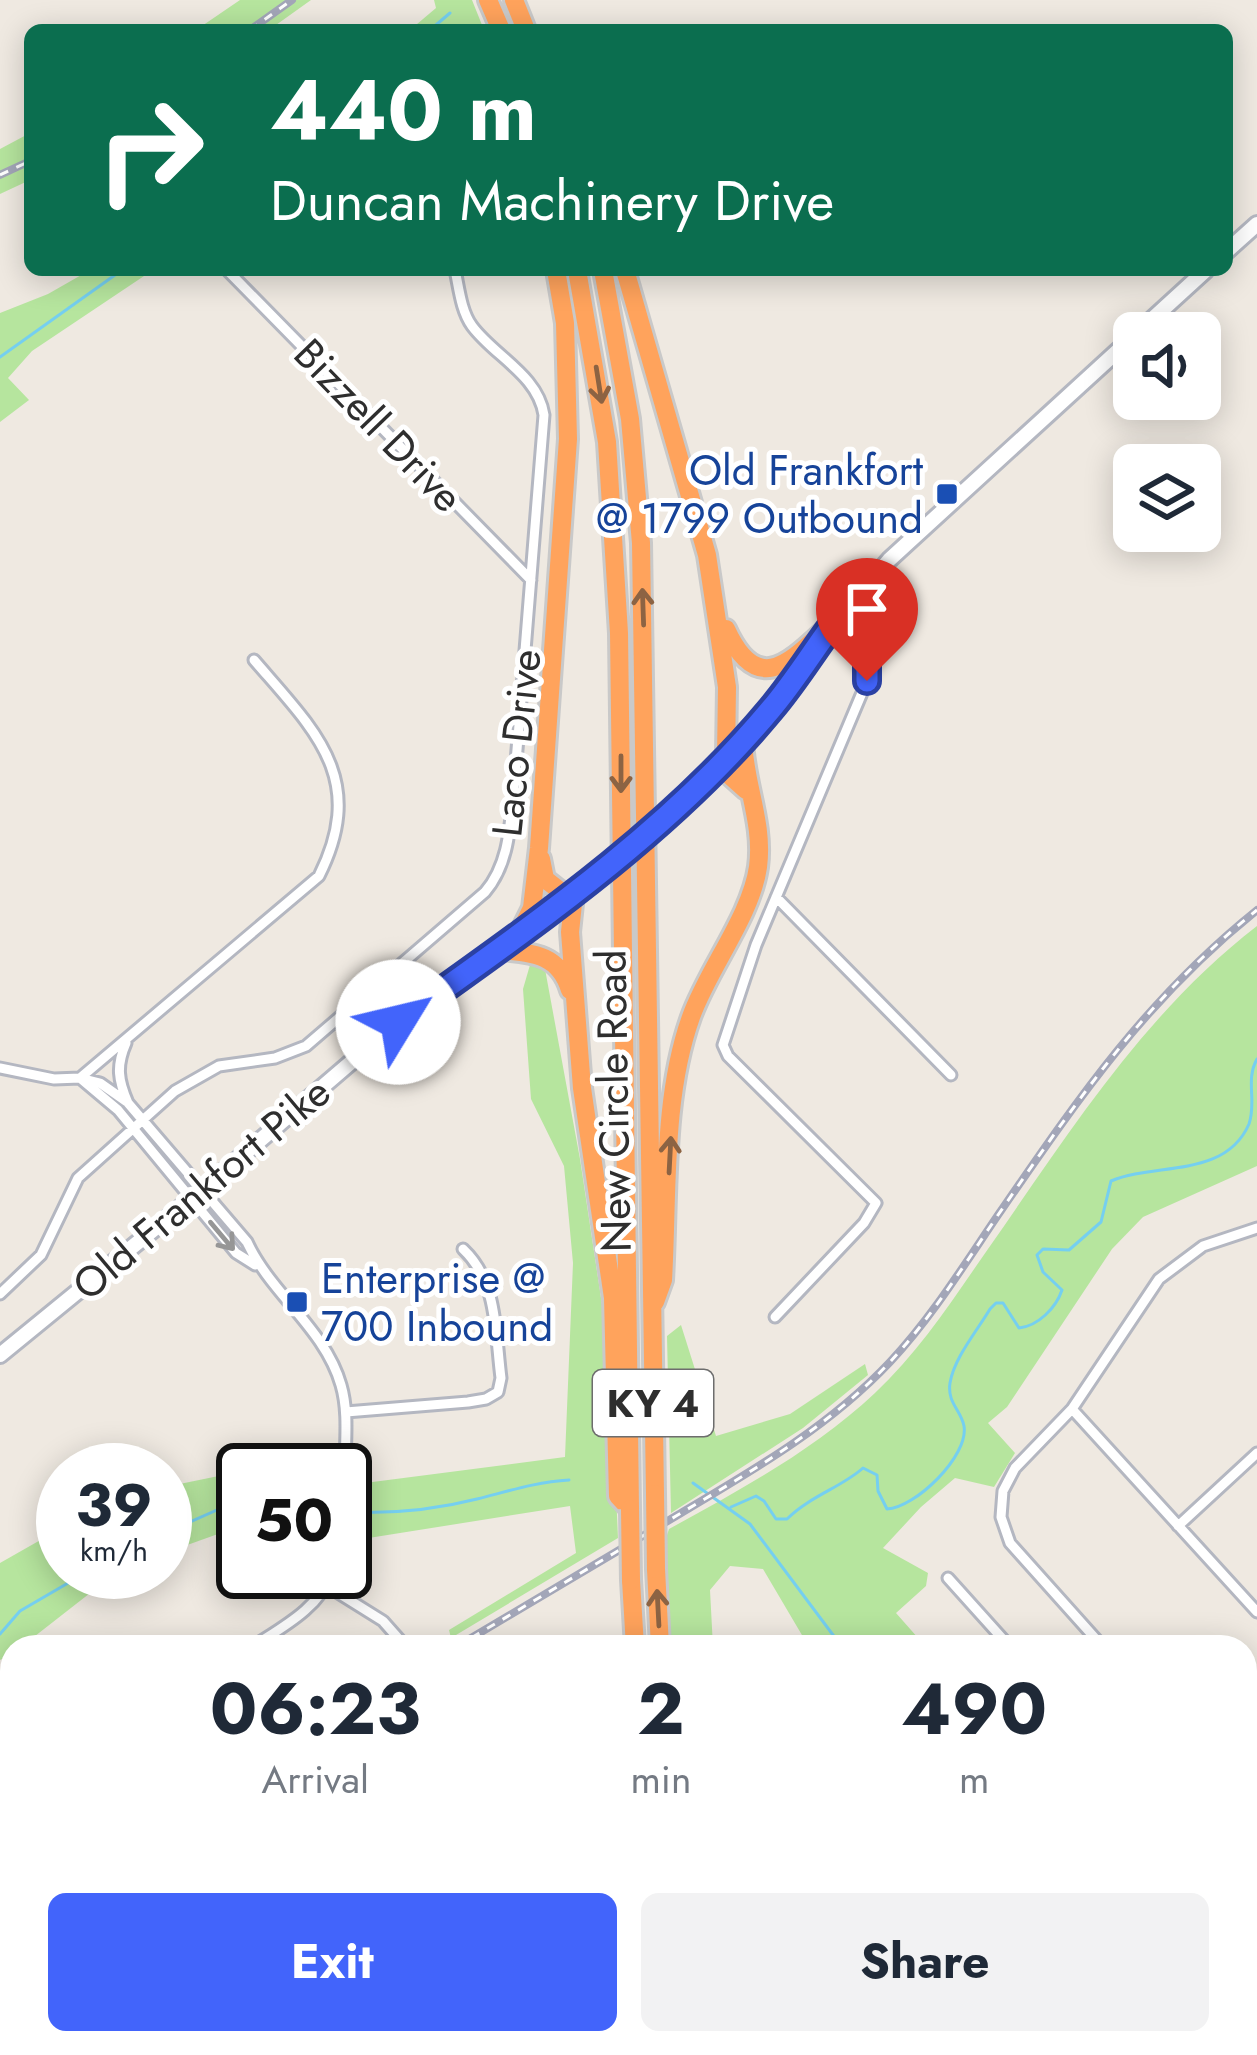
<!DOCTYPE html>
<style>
:root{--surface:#fff;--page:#f2f2f3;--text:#1f2937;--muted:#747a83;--accent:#4264fb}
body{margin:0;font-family:Jost,sans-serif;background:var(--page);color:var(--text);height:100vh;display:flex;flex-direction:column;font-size:45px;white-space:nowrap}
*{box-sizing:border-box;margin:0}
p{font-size:39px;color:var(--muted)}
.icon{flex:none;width:66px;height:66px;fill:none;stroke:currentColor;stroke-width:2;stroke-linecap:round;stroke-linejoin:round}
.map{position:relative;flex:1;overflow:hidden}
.sheet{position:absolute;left:0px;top:1635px;width:1257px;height:420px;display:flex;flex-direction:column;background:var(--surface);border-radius:36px 36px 0 0;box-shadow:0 6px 30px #0003}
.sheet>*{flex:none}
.hud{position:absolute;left:24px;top:24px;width:1209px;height:252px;border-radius:18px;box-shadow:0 6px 30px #0003;background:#0b6e4f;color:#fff;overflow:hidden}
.controls{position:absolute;left:1113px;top:312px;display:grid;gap:24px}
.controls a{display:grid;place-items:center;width:108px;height:108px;border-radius:18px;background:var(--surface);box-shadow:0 6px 30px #0003;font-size:60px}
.speed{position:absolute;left:36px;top:1443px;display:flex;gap:24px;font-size:60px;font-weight:700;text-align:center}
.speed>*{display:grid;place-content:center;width:156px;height:156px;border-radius:50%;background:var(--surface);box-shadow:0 6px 30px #0003;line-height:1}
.speed small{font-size:30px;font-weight:400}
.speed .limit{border:6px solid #111;border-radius:18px;background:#fff;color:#111}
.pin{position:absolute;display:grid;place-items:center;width:102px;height:102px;color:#fff;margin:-123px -51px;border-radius:50% 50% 50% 0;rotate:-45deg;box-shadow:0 0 12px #0007}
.pin .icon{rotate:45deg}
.me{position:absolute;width:132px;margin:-66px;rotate:54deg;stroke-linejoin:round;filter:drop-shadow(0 0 9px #0008)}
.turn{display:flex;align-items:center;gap:42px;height:252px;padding:0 48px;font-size:54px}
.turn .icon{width:156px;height:156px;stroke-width:2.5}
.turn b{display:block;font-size:84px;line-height:102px}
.eta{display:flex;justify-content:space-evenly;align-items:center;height:204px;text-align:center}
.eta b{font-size:72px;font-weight:700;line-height:84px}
.action{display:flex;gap:24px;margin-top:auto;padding:24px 48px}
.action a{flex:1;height:138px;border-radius:18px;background:var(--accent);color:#fff;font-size:48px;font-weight:700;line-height:138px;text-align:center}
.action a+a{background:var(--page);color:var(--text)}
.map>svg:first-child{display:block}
.green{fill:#b6e59e}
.pitch{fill:#c9ec9a}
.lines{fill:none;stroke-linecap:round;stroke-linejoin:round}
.stream{stroke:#75cff0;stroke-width:3}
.street-casing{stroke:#b4b7c1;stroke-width:15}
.secondary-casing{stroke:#b4b7c1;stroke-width:20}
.highway-casing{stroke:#c9c9c9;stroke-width:24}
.street{stroke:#fff;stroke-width:9}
.secondary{stroke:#fff;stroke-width:14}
.highway{stroke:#ffa35c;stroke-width:18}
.rail-casing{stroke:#a3a6b8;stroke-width:8}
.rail{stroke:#fff;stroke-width:3;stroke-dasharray:9;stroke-linecap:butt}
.secondary-bridge-casing{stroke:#b4b7c1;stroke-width:20;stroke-linecap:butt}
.highway-bridge-casing{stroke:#c9c9c9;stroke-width:24;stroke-linecap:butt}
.secondary-bridge{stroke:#fff;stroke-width:14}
.highway-bridge{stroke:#ffa35c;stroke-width:18}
.oneway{stroke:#8c6343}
.oneway2{stroke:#969696}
.route-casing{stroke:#2b41a3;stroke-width:30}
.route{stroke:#4264fb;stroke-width:21}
.transit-dot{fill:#1a4fb4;stroke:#fff;stroke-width:4.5}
.labels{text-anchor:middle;stroke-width:10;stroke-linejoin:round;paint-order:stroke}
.shield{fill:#fff;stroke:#6d6d6d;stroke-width:3}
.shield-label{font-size:39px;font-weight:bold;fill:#2e2e2e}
.street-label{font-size:42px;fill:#2e2e2e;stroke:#fff}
.transit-label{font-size:42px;fill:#164399;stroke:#fff;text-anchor:end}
</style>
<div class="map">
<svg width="1257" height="2055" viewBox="0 0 1257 2055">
<rect width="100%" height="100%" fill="#efe9e1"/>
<path class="green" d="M240,0H311L269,30H196Z
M434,0H472L484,30H410L436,8Z
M30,133V180L0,194V149Z
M90,270H153L32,351L8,378L29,400L0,422V313L48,294Z
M1257,926V1166L1143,1217L1112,1249L1007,1407L988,1423L1015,1453L994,1487L955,1478L921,1507L883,1548L928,1573L926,1586L896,1613L926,1647H809L763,1569L730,1566L710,1590L713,1647H671L664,1544L669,1529C742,1489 814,1450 875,1393C920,1351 953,1299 988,1249C1069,1133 1144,1013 1257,926Z
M532,958L545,969L580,1159L610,1357L618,1538L451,1638L449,1630L576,1553L570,1506L356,1540L357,1484L565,1457L573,1263L564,1166L531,1099L523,989Z
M681,1325L716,1436L790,1414L865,1364L868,1375L803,1428L671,1513L667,1336Z
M243,1471V1525L165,1553V1487Z
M63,1532V1572H117L21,1647H12V1654L0,1660V1563L51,1534Z
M1245,1825L1257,1831V2055H1077L1087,2043H1245Z"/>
<path class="pitch" d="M1141,2043H1236L1226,2055H1156Z"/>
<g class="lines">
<path class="stream" d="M430,30L450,13
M0,357L122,270
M693,1483L750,1524L842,1647
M731,1507L756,1496L764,1501L776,1519H787C810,1496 842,1487 863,1468L877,1475L878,1491L887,1509C915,1508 969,1456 964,1426C961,1410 947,1403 950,1383C954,1358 977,1331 990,1309L996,1303H1003L1019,1328C1038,1326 1056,1308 1062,1290L1043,1272L1037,1255L1043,1249L1069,1250L1101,1222L1111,1181C1155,1162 1225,1179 1249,1124C1257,1101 1245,1080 1257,1059
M345,1512C389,1514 434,1510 477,1499C509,1491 536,1482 569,1480
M165,1533L226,1506L243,1507
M0,1634L20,1611L87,1572
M1245,1979L1257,1987"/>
<defs>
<path id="street" d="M227,270L531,580
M776,897L951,1075
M126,1043C116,1066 118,1080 128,1103L247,1242C271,1294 325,1329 341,1385C349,1412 345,1442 345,1470
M0,1068L54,1079L80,1078L319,876C368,778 315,731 254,660
M80,1078L118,1110L236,1253L255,1265
M80,1078L100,1083L127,1102
M0,1294L41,1255L78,1178L175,1091L219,1066L275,1058L306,1046L485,892C510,863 510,823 514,787L544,415C538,375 494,356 472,326C461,311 459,288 455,270
M775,1317L864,1223L876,1203L728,1056L723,1045L756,945L867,681V654L836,620
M1072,1409L1257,1612
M346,1412L468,1402L486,1399L498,1392L501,1378C495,1332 498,1282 463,1249
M1178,1526L1257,1453
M948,1578L1010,1647
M327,1586L383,1621L406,1647
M252,1647C284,1626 318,1609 333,1572
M1103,1647L1010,1543L1001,1517L1003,1491L1015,1468L1072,1409L1159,1279L1203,1246L1257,1228
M1245,1804L1257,1815
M0,2017L12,2019
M0,2041L12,2042
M342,2043L354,2055
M813,2043L815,2055
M49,2055V2043
M993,2055L1003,2043"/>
<path id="secondary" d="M1227,251L1257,224
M1137,333L1206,270
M831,627L889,560L1134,336
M739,745L772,708L818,645
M688,794L719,765
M522,934L576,893
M0,1355L202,1190L398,1022L504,947"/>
<path id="highway" d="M488,0L501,30
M514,0L526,30
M577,270L607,442L619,633L630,1509
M603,270L630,419L641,543L655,1494
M625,270L707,555L727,687L726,757
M726,629C760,703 795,656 836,620
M712,771L727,773L746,790
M541,859L545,879L569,898
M574,894L570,932L582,1088L613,1298L618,1496L630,1509
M518,936L532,908L539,848L568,439L565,323L556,270
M500,950C533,953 559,954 570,990
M655,1302L663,1280C668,1195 662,1098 691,1017C708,969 751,916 758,867C764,823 744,783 743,740
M656,1569L660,1647
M631,1580L635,1647
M675,2043L677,2055
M700,2043L702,2055"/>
</defs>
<use href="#street" class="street-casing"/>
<use href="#secondary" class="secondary-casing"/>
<use href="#highway" class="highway-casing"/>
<use href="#street" class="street"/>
<use href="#secondary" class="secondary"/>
<use href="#highway" class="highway"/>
<defs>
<path id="rail" d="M250,30L292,0
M0,175L30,161
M456,1647C530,1603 603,1560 676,1516C752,1471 829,1427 890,1362C932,1317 964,1265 998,1215C1078,1099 1146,999 1257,910
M178,2043V2055"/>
</defs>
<use href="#rail" class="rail-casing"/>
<use href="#rail" class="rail"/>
<defs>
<path id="secondary-bridge" d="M585,884L688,794"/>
<path id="highway-bridge" d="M655,1494L656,1569
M630,1509L631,1580"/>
</defs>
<use href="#secondary-bridge" class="secondary-bridge-casing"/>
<use href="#highway-bridge" class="highway-bridge-casing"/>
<use href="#secondary-bridge" class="secondary-bridge"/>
<use href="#highway-bridge" class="highway-bridge"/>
</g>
<defs><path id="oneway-shaft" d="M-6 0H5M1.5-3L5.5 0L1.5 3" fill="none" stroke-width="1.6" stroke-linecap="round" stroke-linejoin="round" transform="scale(3)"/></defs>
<g class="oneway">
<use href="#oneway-shaft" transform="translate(599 385) rotate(81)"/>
<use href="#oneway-shaft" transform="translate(643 607) rotate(-92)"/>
<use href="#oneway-shaft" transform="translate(621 774) rotate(90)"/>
<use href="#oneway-shaft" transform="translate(670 1155) rotate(-87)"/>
<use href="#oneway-shaft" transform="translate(658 1608) rotate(-93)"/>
</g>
<use class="oneway2" href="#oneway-shaft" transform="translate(222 1236) rotate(50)"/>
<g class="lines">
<defs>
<path id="route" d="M398,1022C529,928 667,834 771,709C795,681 814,649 836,620L867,654V681"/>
</defs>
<use href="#route" class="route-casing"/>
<use href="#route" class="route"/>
</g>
<g class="transit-dot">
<rect x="935" y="482" width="24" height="24" rx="6"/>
<rect x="285" y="1290" width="24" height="24" rx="6"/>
</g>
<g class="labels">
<rect class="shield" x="593" y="1370" width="120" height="66" rx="9"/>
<g class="shield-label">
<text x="653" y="1417">KY 4</text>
</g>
<g class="street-label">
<text transform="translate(379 425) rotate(46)" y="15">Bizzell Drive</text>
<text transform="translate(516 743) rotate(-84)" y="15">Laco Drive</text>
<text transform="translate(613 1101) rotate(-91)" y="15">New Circle Road</text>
<text transform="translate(201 1188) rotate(-40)" y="15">Old Frankfort Pike</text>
</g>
<g class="transit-label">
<text x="923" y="485">Old Frankfort<tspan x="923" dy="48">@ 1799 Outbound</tspan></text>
<text x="321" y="1293" text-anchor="start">Enterprise @<tspan x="321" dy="48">700 Inbound</tspan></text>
</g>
</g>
</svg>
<div class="controls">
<a><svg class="icon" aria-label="sound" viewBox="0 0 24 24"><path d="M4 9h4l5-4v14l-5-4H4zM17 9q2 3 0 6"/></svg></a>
<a><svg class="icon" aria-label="layers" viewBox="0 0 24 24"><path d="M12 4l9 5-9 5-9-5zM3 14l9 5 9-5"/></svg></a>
</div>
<div class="speed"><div>39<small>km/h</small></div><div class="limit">50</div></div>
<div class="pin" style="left:867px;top:681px;background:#d93025"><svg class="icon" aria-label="arrive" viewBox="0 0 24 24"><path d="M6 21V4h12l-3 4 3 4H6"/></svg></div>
<svg class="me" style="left:398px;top:1022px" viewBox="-20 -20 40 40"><circle r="19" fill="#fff"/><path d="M0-13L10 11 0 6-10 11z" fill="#4264fb"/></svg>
<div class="hud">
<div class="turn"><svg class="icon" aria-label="right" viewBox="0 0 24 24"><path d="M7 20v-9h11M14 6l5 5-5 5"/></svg><div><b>440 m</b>Duncan Machinery Drive</div></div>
</div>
<section class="sheet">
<div class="eta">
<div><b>06:23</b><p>Arrival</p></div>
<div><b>2</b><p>min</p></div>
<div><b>490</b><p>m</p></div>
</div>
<div class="action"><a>Exit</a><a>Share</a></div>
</section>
</div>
